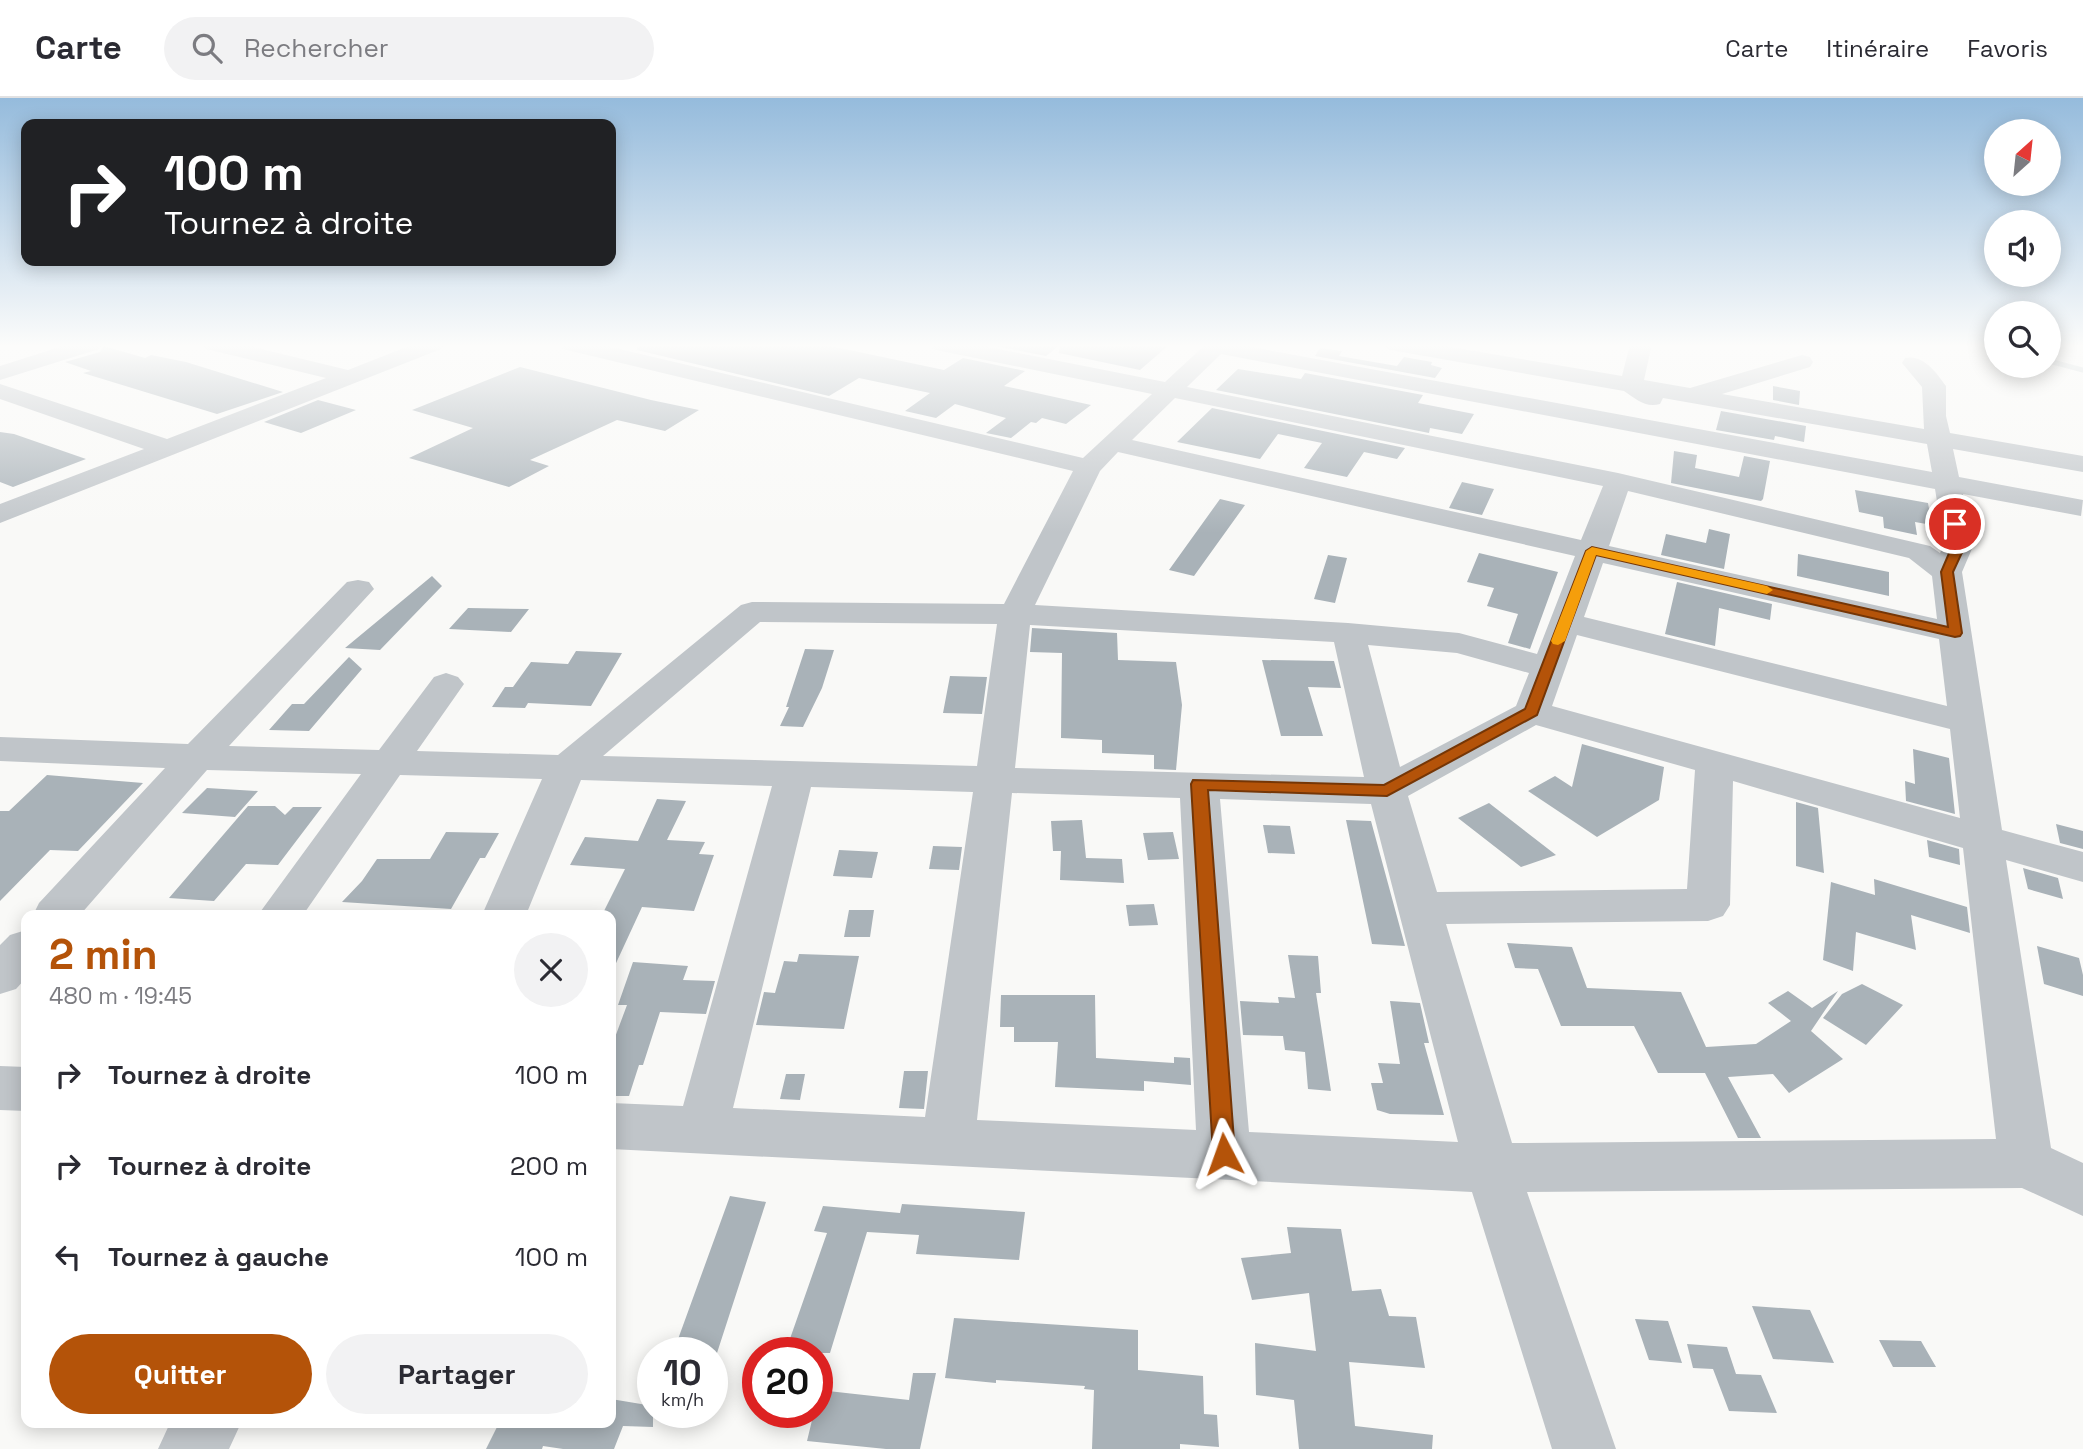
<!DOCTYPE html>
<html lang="fr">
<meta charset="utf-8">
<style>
:root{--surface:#fff;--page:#f2f2f3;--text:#2b2b33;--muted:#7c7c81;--line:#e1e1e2;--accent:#b45309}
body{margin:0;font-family:"Space Grotesk",sans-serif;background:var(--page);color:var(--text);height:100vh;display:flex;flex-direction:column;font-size:26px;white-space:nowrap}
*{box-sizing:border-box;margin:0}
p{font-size:23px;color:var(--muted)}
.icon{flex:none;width:38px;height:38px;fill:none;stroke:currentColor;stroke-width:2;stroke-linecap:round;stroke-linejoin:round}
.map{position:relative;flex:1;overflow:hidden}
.sheet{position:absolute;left:21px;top:812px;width:595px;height:518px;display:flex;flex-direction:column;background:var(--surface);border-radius:14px;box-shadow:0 4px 18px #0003}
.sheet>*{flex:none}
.hud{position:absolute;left:21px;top:21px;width:595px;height:147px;border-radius:14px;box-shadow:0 4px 18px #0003;background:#202124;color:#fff;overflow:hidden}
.needle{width:46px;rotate:27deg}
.tools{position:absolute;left:1984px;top:21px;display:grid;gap:14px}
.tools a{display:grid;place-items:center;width:77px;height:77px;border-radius:50%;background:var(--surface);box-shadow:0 4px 18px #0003;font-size:35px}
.speed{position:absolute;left:637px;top:1239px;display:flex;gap:14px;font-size:35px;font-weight:700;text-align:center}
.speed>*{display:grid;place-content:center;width:91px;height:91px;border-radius:50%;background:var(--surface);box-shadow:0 4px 18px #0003;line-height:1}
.speed small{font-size:18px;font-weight:400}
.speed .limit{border:10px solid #d22;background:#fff;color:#111}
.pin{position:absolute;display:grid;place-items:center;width:60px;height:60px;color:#fff;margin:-30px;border:4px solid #fff;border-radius:50%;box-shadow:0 2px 7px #0007}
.me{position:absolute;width:77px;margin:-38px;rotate:356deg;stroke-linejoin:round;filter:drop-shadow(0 0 5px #0008)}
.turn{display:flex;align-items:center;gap:24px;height:147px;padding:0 28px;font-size:32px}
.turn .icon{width:91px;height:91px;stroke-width:2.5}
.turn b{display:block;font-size:49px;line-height:60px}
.round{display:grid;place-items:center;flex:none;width:74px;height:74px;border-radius:37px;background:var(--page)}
.summary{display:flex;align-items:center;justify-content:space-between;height:119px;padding:0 28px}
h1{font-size:42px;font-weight:600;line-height:52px;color:var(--accent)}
.button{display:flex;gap:14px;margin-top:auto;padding:14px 28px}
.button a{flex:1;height:80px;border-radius:42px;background:var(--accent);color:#fff;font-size:28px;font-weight:600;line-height:80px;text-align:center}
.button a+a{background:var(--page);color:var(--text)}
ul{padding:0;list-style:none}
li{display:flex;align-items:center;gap:21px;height:91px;padding:0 28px}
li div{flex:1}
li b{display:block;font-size:26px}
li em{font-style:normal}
header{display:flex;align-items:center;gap:42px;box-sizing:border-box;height:98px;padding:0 35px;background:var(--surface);border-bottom:2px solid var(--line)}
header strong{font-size:33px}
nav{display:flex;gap:38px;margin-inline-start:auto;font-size:24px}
.search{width:490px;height:63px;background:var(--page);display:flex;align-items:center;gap:18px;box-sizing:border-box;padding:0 24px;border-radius:38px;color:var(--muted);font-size:26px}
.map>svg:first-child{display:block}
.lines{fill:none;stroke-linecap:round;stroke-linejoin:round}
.stream{stroke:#bac6ca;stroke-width:5}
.building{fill:#a9b2b8}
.minor{fill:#c0c5c9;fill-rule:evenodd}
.route{fill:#b45309;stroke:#753606;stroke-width:2}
.slow{fill:#f59e0b}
</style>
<header>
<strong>Carte</strong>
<div class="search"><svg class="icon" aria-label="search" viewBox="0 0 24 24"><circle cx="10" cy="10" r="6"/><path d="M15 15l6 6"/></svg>Rechercher</div>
<nav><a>Carte</a><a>Itinéraire</a><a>Favoris</a></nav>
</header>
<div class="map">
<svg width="2083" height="1351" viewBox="0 0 2083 1351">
<rect width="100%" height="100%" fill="#f9f9f7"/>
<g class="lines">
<path class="stream" d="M2049,263L2083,272"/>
</g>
<path class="building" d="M637,246H821L944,272L963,260L1025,273L1004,288L1091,307L1066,326L1042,320L1036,325L1031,324L1011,340L986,335L1006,320L955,306L936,320L905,313L930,295L859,280L829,298L637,252Z
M986,246H1170L1140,272L1059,255L1060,247L1046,258Z
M104,248L145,260L151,257L186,264L283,294L217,316L83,275L91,273L65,264L100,254Z
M1320,250L1342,253L1339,258L1397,268L1404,259L1432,264L1431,267L1442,270L1435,280L1315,258Z
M520,269L651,302L699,312L665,333L617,322L530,362L549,368L509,389L409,360L473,330L412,312Z
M1238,271L1301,281L1305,275L1423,297L1418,305L1474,316L1462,336L1430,330L1429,335L1216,292Z
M1773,288L1800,293L1799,307L1773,302Z
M318,302L356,312L301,335L264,324Z
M1212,310L1405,350L1397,361L1364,354L1347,379L1304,370L1322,345L1278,336L1260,361L1177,344Z
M1721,313L1806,328L1804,344L1775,338L1774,342L1716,332Z
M0,334L14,336L86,361L13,389L0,384Z
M1674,353L1697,357L1695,370L1739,379L1744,358L1770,363L1763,401L1761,403L1671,385Z
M1462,384L1494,391L1482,417L1449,410Z
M1855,392L1928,405L1932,427L1915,424L1917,437L1884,430L1883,419L1859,414Z
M1220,401L1245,407L1194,478L1169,472Z
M1709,431L1730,436L1724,471L1661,457L1666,436L1706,445Z
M1479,455L1558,474L1530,551L1508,545L1518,516L1487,508L1494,490L1467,484Z
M1798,456L1889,474V498L1797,478Z
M1328,457L1347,460L1335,505L1314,501Z
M432,478L442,488L380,552L345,550Z
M1677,484L1772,506L1770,522L1719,510L1715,548L1665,536Z
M468,510L529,511L511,534L449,531Z
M1032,530L1117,535L1118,562L1176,564L1182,607L1176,672L1154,671V657L1102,655V642L1061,640L1062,555L1030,554Z
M805,551L834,552L822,590L803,629L780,628L789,609H786Z
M576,553L622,555L591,608L528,605L525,610L492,609L505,589H513L531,564L568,566Z
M349,559L362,571L309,633L269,632L292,606H304Z
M1262,562L1334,563L1341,590L1308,589L1323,638H1281Z
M950,578L987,579L982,616L943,615Z
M1582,646L1664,669L1659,702L1597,739L1528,693L1555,678L1572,689Z
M1913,651L1949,660L1955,716L1906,703L1905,683L1915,686Z
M47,677L143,685L78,753L50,752L0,803V713H9Z
M207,690L258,693L235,719L182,715Z
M657,701L686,703L667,742L705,744L699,756L714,757L694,813L642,809L611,876V816L603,815L625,771L570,767L585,739L638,743Z
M1796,704L1818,710L1824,775L1796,768Z
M1489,705L1556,757L1521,769L1458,720Z
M248,708H275L285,717L293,709H322L278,767L246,766L214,803L169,800Z
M1082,722L1086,760L1122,761L1124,785L1060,782L1061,753H1053L1051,723Z
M1346,722L1371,723L1405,848L1372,846Z
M2056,726L2083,733V751L2060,745Z
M1263,727L1290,728L1295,756L1268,755Z
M446,734L499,735L485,760H480L451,811L342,804L362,783L377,761H430Z
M1173,734L1179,761L1148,762L1143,735Z
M1927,742L1959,751L1960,767L1929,759Z
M933,748L962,749L959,772L929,771Z
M839,752L878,754L872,780L833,778Z
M2023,770L2058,780L2063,801L2028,791Z
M1874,781L1967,809L1970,835L1911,817L1916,852L1856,834L1853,873L1823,862L1831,784L1875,797Z
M1154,806L1158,827L1129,828L1126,807Z
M849,812H874L870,839H844Z
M1507,845L1572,849L1587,890L1681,894L1706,949L1756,946L1791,923L1768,905L1788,893L1812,910L1838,893L1811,933L1843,961L1789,995L1773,976L1728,979L1761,1040H1738L1705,975H1658L1634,928H1561L1538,871L1515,870Z
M2037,848L2079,860L2083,877V898L2044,886Z
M799,856L859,858L844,931L756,927L764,894L775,895L784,863L797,864Z
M1288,857L1318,858L1321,895H1316L1331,993L1308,991L1305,954L1285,952L1283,938L1243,937L1240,903L1279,905L1278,899L1295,900Z
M633,864L688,868L683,882L715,883L706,916L660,914L643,967H639L629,998H611V950L627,907H618Z
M1862,886L1903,907L1866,947L1823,920L1842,896Z
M1001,897H1095L1096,960L1174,965V959L1190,960L1191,987L1144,983V993L1055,989L1058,944H1014V929H1000Z
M1390,903L1420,905L1429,945H1424L1444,1017L1390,1016L1377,1012L1371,985H1383L1378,965L1400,966Z
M904,973H928L924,1011L899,1010Z
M786,976H805L800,1002L780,1001Z
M730,1098L766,1104L717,1255H673Z
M902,1106L1025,1114L1019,1162L916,1156L919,1137L867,1134L830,1255H785L827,1135L814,1133L823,1108L900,1115Z
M1287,1129L1341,1131L1352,1193L1381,1191L1389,1218L1416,1219L1425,1270L1349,1264L1355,1328L1433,1337L1432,1351H1299L1294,1302L1256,1297L1255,1245L1316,1253L1309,1195L1252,1202L1241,1160L1291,1155Z
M1752,1208L1810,1212L1834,1265L1773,1261Z
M954,1220L1138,1232V1272L1203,1278L1204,1316L1217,1317L1219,1349L1180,1346V1351H1092L1094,1292L1084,1291L1085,1288L996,1282V1285L945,1280Z
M1635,1221L1668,1223L1682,1265L1649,1262Z
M1879,1242L1921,1243L1936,1269H1893Z
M1687,1246L1727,1249L1736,1276L1761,1277L1777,1315L1729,1313L1713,1271L1693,1270Z
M913,1275H936L920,1351H886L807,1343L814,1314H817L819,1292L909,1302Z
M611,1301L653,1308V1329L623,1328L614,1351H563L543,1348L542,1351H486L499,1325H611Z"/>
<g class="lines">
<path class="minor" d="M69,246H102L99,251L0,282V268Z
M203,246H241L348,272L414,246H444L441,251L0,425V406L144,351L0,301V286L167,341L326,280L206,251Z
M560,246H598L1083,360L1152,296L941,253L933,251L930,246H973L1165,284L1206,246H1235L1932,374L1927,346L1663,300L1660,306C1645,310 1636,301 1624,293L1396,253L1388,251L1385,246H1433L1622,278L1630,246H1652L1644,282L1690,290L1802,257L1810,259L1813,264L1810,269L1722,296L1924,331L1922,289L1902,265L1905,260C1923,256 1936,274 1946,288V318L1950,335L2083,358V374L1953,351L1959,379L2083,402L2081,418L1963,396L1974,446L1962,474L2002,732L2083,754V784L2006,762L2051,1050L2083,1065V1118L2022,1090L1527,1094L1616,1351H1552L1472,1094L611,1051V1005L683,1008L772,688L581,682L526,817H482L542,681L400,677L303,817H258L361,676L207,672L80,817H33L39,805L165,670L0,663V639L188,646L347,484L358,482L369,484L374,491L229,648L379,652L434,579L446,575L458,579L464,586L417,653L558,657L741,507L752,504L1004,506L1073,373L571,253L563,251ZM1221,256L1935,391L1944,446L1940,455L1930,448L1618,375L1187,289ZM1175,300L1603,388L1581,442L1132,342ZM1118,354L1575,458L1537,556L1459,535L1348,525L1035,507L1100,373ZM1628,393L1909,460L1932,478L1937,521L1609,448ZM1603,465L1939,541L1947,608L1584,519ZM760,524L997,526L977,668L603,658ZM1030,527L1334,544L1364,679L1015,670ZM1577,537L1950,631L1960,720L1552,608ZM1368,547L1457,555L1529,575L1516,608L1400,669ZM1536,627L1695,672L1687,791L1437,794L1408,698ZM1733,683L1963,750L1996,1041L1512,1045L1446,826L1708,823L1723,818L1730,807ZM811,689L973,694L925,1019L733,1010ZM1012,695L1180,700L1196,1032L977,1022ZM1220,701L1371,706L1458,1044L1249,1034Z
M26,832V880L16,891L0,896V847L10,837Z
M0,968L26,969V1013L0,1012Z
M170,1325H241L229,1351H158Z"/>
</g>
<linearGradient id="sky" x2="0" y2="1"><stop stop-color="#95bbdc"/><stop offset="0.57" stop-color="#fcfcfb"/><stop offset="1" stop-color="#fcfcfb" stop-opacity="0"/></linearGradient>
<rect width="2083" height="435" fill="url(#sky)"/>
<path class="route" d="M1955,422L1961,426L1966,446L1953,474L1962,535L1960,538L1955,539L1596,457L1537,617L1387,698L1208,692L1235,1056L1232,1063L1224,1066L1216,1063L1213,1056L1191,686L1193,682L1384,687L1525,611L1586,453L1592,449L1948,529L1941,474L1953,446L1949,426Z"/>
<path class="slow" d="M1592,449L1767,488L1773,492L1767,496L1596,457L1565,543L1558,547L1553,546L1551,543L1586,453Z"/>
</svg>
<div class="tools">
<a><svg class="needle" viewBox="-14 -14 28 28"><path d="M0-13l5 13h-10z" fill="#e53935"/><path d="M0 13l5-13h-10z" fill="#7c7c81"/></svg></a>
<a><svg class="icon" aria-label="sound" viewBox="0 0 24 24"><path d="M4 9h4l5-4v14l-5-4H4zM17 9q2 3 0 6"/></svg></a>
<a><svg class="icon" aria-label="search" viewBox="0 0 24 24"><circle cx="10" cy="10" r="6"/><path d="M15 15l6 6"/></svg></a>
</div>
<div class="speed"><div>10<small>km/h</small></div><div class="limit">20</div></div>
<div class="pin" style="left:1955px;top:426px;background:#d93025"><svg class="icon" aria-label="arrive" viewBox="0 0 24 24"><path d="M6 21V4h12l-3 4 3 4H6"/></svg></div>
<svg class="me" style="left:1224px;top:1056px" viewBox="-20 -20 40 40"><path d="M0-17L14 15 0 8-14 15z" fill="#b45309" stroke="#fff" stroke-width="4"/></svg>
<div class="hud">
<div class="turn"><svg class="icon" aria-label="right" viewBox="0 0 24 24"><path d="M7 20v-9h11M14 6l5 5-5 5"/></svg><div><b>100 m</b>Tournez à droite</div></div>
</div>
<section class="sheet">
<div class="summary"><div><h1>2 min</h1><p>480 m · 19:45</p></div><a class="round"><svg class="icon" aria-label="close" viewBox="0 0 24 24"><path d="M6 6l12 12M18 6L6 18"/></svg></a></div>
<ul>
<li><svg class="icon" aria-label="right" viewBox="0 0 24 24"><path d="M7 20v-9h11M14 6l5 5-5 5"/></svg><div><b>Tournez à droite</b></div><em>100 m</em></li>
<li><svg class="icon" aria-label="right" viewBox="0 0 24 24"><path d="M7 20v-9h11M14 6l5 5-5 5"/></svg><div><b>Tournez à droite</b></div><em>200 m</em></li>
<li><svg class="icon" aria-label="left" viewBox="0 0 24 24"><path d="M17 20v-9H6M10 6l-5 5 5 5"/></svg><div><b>Tournez à gauche</b></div><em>100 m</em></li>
</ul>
<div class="button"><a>Quitter</a><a>Partager</a></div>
</section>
</div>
